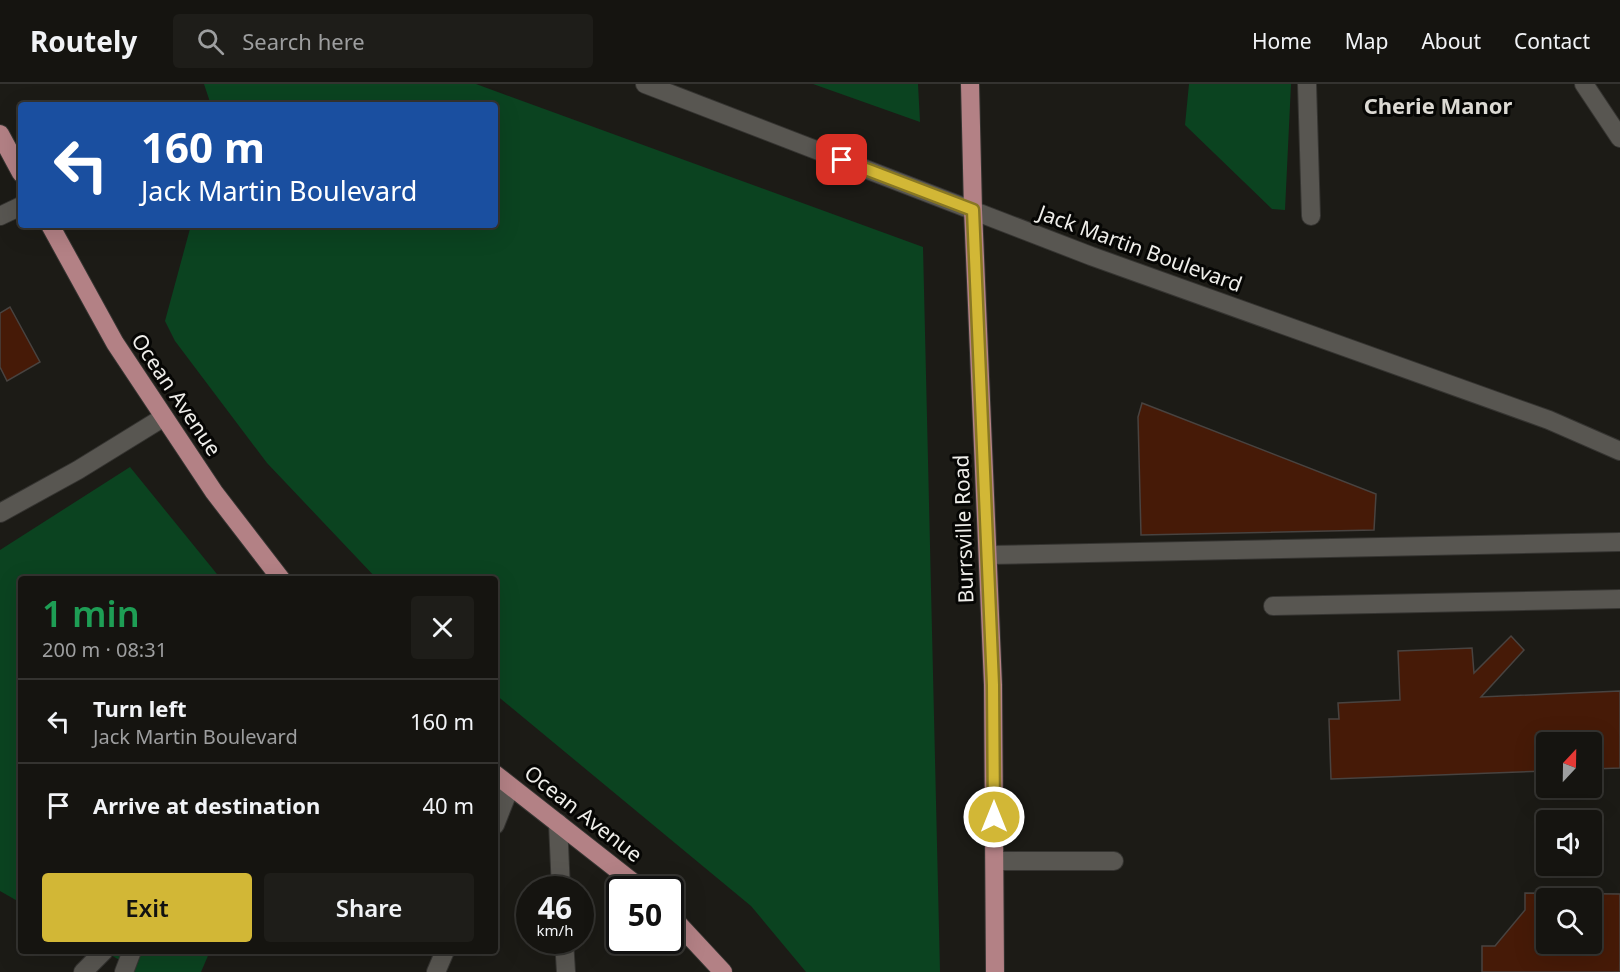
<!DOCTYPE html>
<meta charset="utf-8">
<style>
:root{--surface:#151410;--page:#1e1d19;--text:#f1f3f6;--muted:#9d9e9f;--line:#343330;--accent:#d2b736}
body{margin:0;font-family:"Noto Sans",sans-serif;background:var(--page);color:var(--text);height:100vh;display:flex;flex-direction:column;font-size:22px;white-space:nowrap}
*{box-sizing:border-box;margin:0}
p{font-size:20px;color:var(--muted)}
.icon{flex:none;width:33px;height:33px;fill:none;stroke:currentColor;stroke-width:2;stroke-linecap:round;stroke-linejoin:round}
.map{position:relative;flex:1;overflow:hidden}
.details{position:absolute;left:18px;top:492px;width:480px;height:378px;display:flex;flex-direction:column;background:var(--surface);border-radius:6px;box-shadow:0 6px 24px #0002,0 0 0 2px var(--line)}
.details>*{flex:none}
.hud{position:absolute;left:18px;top:18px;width:480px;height:126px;border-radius:6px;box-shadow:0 6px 24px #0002,0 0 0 2px var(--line);background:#1a4fa0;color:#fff;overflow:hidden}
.needle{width:39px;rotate:22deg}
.fabs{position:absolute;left:1536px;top:648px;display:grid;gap:12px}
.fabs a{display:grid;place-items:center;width:66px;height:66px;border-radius:6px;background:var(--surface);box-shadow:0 6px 24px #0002,0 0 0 2px var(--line);font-size:30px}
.speed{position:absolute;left:516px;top:792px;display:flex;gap:12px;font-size:30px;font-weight:700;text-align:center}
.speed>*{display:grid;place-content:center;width:78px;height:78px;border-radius:50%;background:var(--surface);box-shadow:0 6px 24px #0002,0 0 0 2px var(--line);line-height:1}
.speed small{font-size:15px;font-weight:400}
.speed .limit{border:3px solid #111;border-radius:9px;background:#fff;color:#111}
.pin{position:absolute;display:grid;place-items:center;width:51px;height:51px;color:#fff;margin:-26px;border-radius:12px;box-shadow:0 3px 9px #0006}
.me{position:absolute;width:66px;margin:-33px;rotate:0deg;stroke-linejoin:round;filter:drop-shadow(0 0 4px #0008)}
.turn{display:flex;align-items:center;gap:21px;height:126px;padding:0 24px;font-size:27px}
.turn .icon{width:78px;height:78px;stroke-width:2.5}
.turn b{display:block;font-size:42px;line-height:51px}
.round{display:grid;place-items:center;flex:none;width:63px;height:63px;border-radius:6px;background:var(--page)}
.summary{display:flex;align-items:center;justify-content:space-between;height:102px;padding:0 24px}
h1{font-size:36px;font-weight:600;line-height:45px;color:#1e9e55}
.cta{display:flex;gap:12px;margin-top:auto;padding:12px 24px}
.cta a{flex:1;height:69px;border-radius:6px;background:var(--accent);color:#111;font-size:24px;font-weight:600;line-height:69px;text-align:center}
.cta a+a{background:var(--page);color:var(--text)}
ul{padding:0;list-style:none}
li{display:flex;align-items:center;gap:18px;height:84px;padding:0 24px;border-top:2px solid var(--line)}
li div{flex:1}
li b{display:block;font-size:22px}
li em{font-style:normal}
header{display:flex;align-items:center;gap:36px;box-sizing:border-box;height:84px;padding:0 30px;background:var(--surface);border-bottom:2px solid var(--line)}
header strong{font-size:28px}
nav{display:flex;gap:33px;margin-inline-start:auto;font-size:21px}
.search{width:420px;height:54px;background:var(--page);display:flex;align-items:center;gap:15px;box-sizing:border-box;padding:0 21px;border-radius:6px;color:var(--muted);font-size:22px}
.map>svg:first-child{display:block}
.green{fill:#0b4320}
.building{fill:#461a07;stroke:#484340;stroke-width:1.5;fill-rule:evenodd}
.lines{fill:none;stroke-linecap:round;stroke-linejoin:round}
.minor-casing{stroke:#353431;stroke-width:20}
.major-casing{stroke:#353431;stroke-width:20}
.minor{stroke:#585651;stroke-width:18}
.major{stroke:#b38185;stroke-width:18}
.route-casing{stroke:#887723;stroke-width:15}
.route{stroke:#d2b736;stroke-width:10}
.labels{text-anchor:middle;stroke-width:6;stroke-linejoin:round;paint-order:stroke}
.street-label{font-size:21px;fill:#efeeea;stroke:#060604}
.neighbourhood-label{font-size:22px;font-weight:bold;fill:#dbd9d3;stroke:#060604}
</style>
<header>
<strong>Routely</strong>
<div class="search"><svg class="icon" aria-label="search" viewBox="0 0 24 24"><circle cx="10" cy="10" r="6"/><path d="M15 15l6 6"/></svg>Search here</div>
<nav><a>Home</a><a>Map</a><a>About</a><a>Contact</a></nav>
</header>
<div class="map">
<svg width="1620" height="888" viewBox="0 0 1620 888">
<rect width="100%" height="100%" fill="#1c1b16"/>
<path class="green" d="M204,0H476L923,163L940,888H806L751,822L495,610V495H377L267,379L175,257L165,237L191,141H495V21H211Z
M813,0H918L920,38Z
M1189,0H1291L1285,126L1272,125L1185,41Z
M130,383L221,495H21V819L0,807V466Z
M104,867H210L201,888H116L121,877Z"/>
<path class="building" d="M10,223L40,278L7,297L0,283V229Z
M1142,319L1376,410L1374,446L1141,451L1138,333Z
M1511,552L1524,566L1481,613L1620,607V684L1592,685V658H1546V687L1331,695L1329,635H1339L1338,619L1400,616L1398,567L1472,564L1474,589Z
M1525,809L1620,810V888H1482V862H1495L1525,826ZM1546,814H1592V860H1546Z"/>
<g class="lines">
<defs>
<path id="minor" d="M645,0L1091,172L1549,336L1620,367
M1307,0L1311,132
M1584,0L1620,54
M0,132L21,122
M0,429L78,386L164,333
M988,471L1620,458
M1273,522L1620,515
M558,739L561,806
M495,741L510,703
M995,777H1114
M564,856L566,888
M83,888L104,867
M124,888L132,867
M436,888L445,867"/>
<path id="major" d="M970,0L973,126L993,601L995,888
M0,50L21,89
M50,141L115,259L214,408L281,495
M495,690L643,806
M670,831L723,888"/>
</defs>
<use href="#minor" class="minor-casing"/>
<use href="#major" class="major-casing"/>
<use href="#minor" class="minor"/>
<use href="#major" class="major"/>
</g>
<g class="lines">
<defs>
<path id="route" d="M842,76L973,126L993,601L994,733"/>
</defs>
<use href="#route" class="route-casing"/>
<use href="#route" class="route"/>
</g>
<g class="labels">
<g class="street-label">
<text transform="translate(1140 165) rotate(20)" y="7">Jack Martin Boulevard</text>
<text transform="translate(176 311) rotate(56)" y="7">Ocean Avenue</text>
<text transform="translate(964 445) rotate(-92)" y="7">Burrsville Road</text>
<text transform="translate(583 730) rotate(38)" y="7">Ocean Avenue</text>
</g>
<g class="neighbourhood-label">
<text x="1438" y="30">Cherie Manor</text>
</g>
</g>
</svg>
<div class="fabs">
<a><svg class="needle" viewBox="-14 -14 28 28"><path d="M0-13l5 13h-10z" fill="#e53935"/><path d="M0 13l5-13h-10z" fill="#9d9e9f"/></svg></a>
<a><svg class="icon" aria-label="sound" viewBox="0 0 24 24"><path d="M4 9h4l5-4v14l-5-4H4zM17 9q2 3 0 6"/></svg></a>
<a><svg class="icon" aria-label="search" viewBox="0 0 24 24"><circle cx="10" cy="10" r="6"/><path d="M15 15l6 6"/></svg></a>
</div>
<div class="speed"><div>46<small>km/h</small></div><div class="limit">50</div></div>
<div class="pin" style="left:842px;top:76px;background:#d93025"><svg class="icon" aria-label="arrive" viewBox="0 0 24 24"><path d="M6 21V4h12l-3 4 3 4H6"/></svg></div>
<svg class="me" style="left:994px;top:733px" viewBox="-20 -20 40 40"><circle r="17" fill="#d2b736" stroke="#fff" stroke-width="3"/><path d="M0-11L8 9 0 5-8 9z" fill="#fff"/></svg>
<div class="hud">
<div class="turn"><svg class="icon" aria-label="left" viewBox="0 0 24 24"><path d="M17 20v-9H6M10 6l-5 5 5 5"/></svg><div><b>160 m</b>Jack Martin Boulevard</div></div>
</div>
<section class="details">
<div class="summary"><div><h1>1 min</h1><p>200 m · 08:31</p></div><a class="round"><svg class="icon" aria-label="close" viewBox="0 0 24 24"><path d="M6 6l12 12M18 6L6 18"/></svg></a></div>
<ul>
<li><svg class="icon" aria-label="left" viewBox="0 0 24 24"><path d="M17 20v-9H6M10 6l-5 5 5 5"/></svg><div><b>Turn left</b><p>Jack Martin Boulevard</p></div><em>160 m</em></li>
<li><svg class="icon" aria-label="arrive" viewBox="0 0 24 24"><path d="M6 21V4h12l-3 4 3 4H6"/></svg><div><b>Arrive at destination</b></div><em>40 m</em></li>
</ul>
<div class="cta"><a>Exit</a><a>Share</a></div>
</section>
</div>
